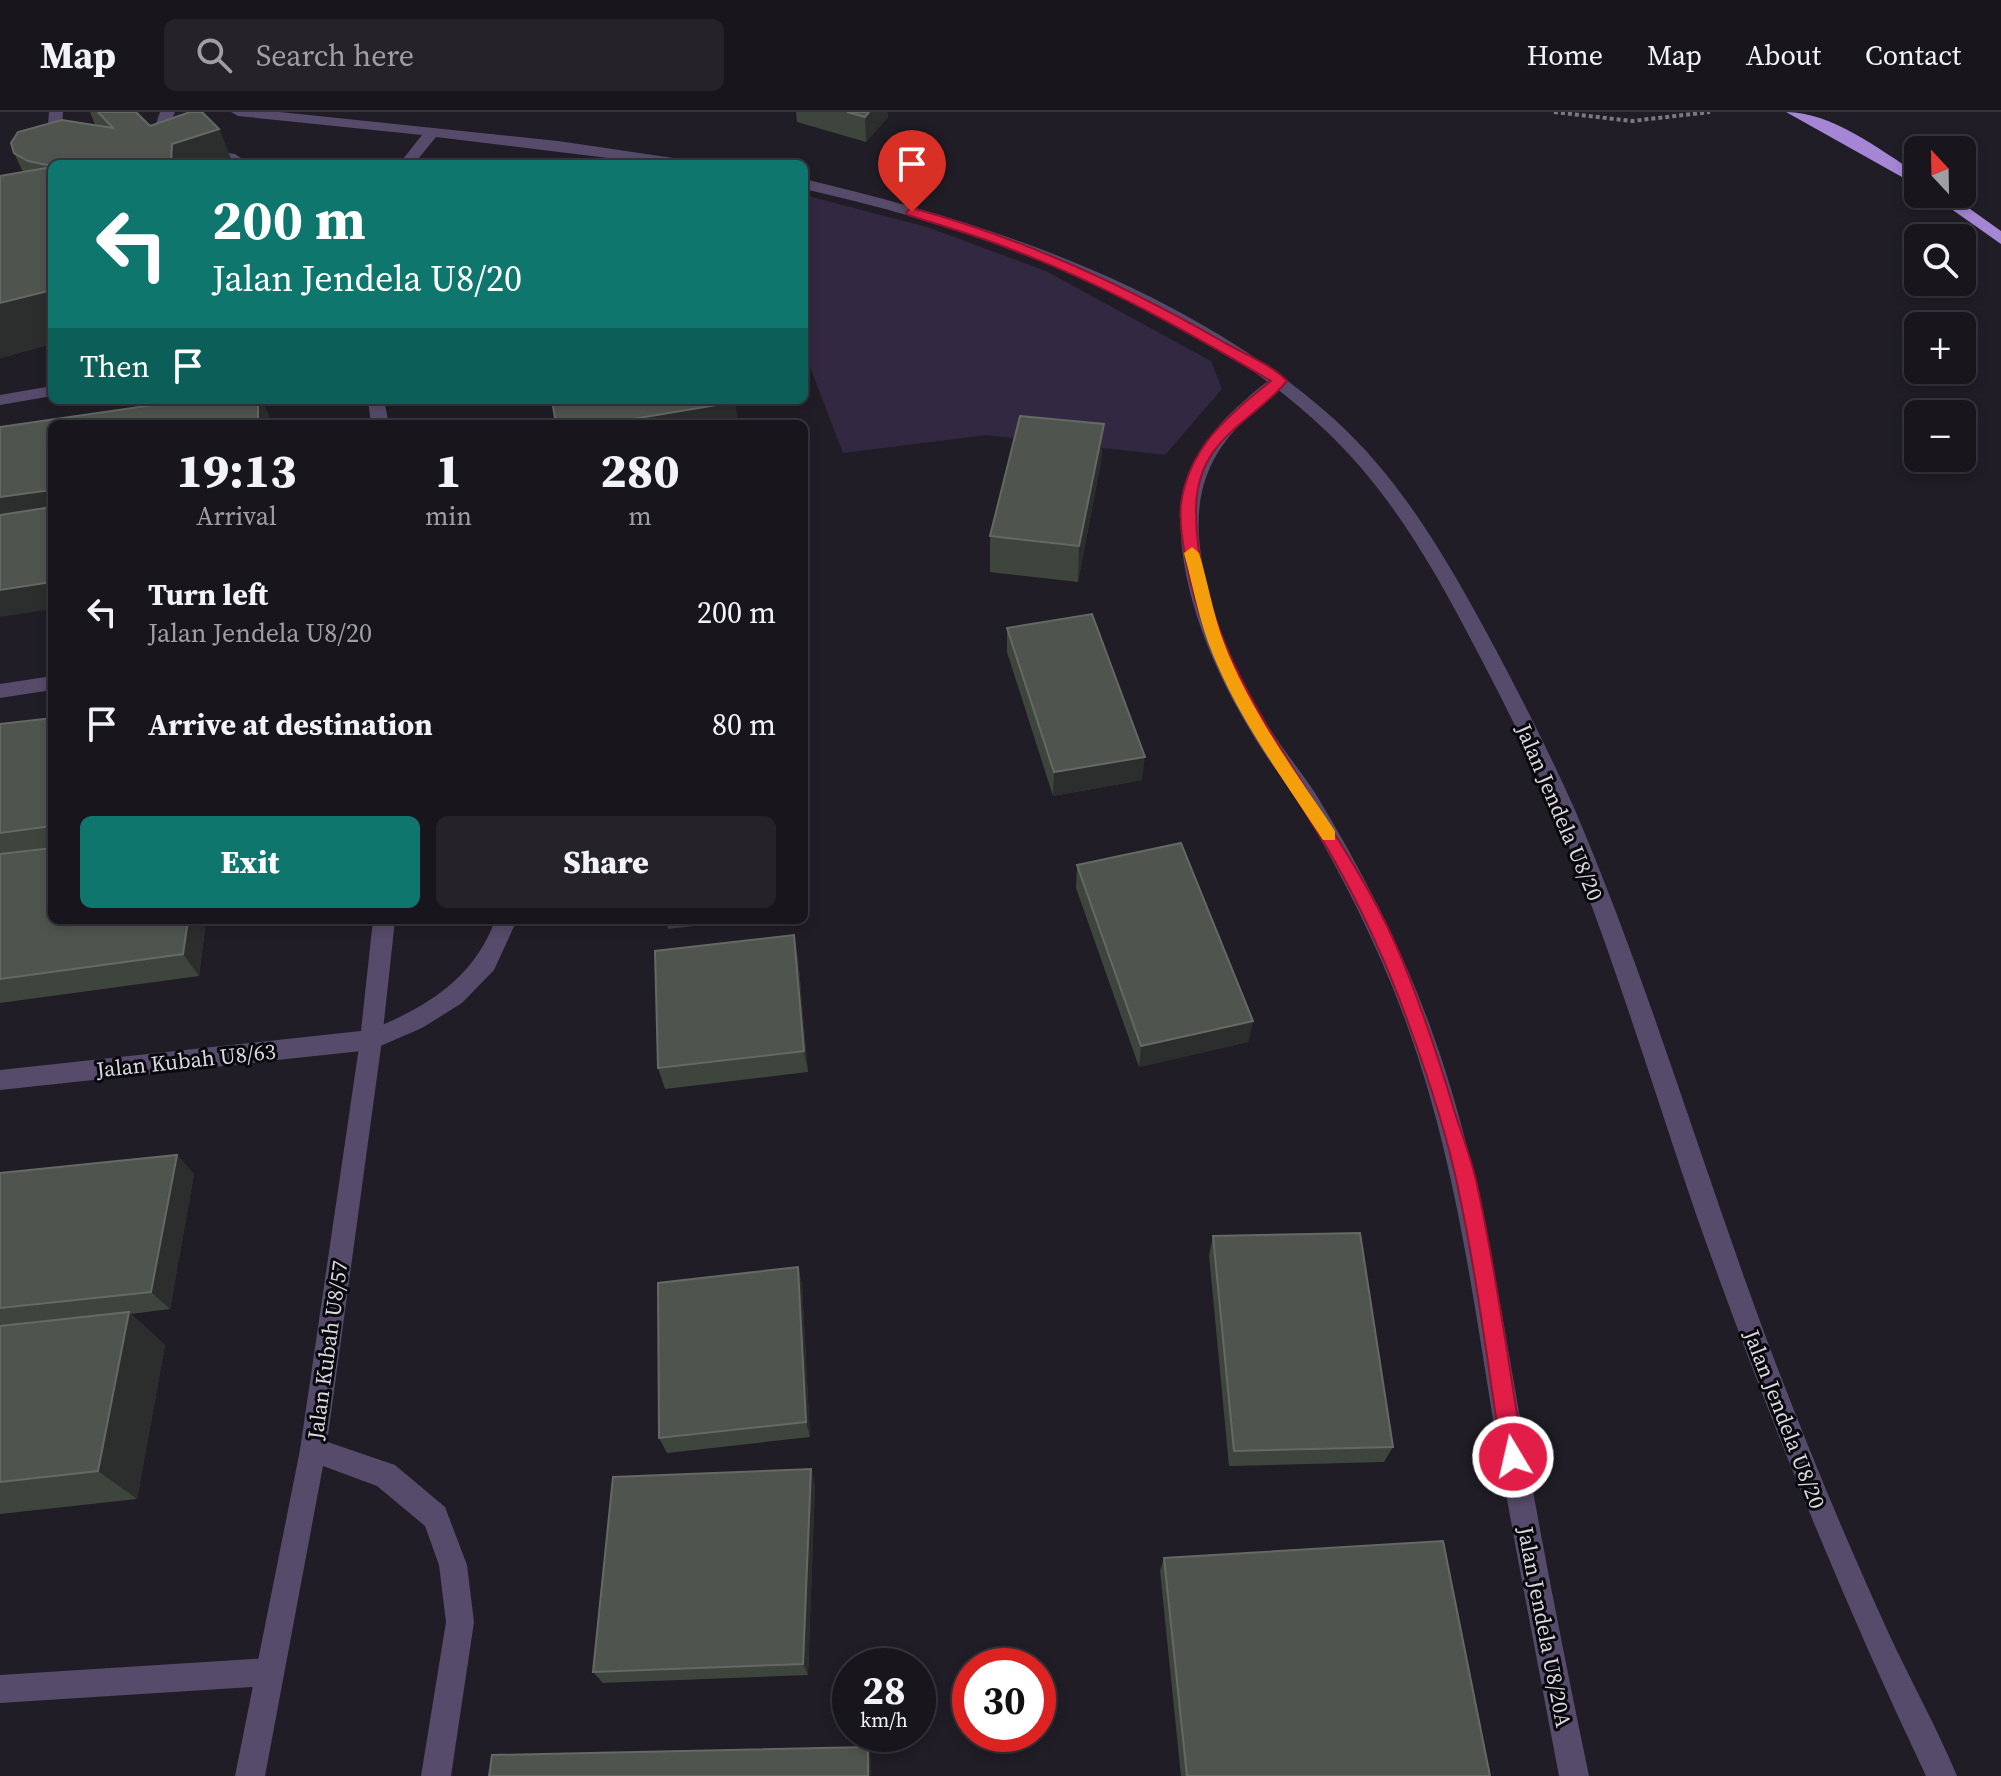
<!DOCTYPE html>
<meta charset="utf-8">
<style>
:root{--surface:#18161c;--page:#252329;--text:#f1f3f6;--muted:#9f9fa3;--line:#36353b;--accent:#0f766e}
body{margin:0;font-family:"Source Serif 4",serif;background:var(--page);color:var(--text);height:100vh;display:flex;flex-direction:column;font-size:30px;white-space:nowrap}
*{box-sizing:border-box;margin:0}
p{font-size:26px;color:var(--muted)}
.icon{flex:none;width:44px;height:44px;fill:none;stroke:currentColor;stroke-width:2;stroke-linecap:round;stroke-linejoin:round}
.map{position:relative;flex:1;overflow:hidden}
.sheet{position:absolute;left:48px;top:308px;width:760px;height:504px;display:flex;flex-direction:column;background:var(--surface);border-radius:12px;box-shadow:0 4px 12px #0003,0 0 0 2px var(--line)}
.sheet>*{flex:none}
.top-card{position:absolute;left:48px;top:48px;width:760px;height:244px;border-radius:12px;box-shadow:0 4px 12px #0003,0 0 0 2px var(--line);background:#0f766e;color:#fff;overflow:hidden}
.needle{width:52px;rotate:338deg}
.fabs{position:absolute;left:1904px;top:24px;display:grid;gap:16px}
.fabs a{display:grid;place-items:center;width:72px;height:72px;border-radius:12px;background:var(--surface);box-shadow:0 4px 12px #0003,0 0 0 2px var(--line);font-size:40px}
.speed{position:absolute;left:832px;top:1536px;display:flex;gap:16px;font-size:40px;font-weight:700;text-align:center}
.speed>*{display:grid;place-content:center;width:104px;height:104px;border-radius:50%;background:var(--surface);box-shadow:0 4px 12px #0003,0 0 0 2px var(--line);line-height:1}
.speed small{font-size:20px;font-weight:400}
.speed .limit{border:12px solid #d22;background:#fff;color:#111}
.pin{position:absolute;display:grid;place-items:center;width:68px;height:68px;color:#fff;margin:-82px -34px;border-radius:50% 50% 50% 0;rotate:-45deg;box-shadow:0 0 8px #0007}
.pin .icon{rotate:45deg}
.me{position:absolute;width:88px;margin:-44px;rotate:351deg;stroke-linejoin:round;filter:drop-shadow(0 0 6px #0008)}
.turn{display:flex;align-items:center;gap:28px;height:168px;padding:0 32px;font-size:36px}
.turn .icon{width:104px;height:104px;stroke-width:2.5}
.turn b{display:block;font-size:56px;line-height:68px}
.then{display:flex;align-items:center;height:76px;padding:0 32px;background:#0003;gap:16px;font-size:30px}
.eta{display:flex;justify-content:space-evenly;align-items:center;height:136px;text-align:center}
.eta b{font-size:48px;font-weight:800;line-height:56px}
.primary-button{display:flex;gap:16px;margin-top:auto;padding:16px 32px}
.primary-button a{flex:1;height:92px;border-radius:12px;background:var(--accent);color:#fff;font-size:32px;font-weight:800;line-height:92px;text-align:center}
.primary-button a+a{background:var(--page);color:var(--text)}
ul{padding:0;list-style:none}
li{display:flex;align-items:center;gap:24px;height:112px;padding:0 32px}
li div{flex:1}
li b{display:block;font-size:30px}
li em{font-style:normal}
header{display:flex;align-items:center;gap:48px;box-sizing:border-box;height:112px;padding:0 40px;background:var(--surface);border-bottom:2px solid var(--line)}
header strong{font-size:38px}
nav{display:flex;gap:44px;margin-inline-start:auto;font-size:28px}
.search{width:560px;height:72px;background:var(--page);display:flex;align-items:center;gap:20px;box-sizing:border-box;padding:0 28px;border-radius:12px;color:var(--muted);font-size:30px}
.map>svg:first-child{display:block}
.green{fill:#322842}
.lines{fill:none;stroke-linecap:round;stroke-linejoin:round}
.path{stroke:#7b7880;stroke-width:4;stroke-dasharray:4 3;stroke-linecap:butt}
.service{fill:#564b6a;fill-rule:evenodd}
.minor{fill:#564b6a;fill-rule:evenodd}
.tertiary{fill:#564b6a;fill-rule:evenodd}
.motorway{fill:#a486d5;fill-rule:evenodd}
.wall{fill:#3e453c}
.shaded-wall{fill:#2b2e2c}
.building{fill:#4f554e;stroke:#646964;stroke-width:2}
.route{fill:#e11d48;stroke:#92132f;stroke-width:2}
.slow{fill:#f59e0b}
.labels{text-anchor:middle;stroke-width:6;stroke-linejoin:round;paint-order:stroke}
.street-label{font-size:22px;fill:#dad8df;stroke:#09080c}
</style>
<header>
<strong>Map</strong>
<div class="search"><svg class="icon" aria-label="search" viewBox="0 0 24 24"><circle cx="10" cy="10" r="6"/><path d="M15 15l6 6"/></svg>Search here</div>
<nav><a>Home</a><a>Map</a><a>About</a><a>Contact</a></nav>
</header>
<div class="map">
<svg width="2001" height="1664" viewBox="0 0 2001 1664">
<rect width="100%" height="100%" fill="#201d26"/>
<path class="green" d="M587,46L633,52H496L522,47Z
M804,83L927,115L1046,159L1211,249L1222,277L1165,343L986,323L843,341L804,239Z"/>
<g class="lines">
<path class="path" d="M1554,0L1632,9L1710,0"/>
<path class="service" d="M49,0H63L61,24L70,30V36H60L47,25Z
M160,0H175L167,18L172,37L165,41L158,37L152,23Z
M203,37L235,42L250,52L198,44L196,41Z"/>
<path class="minor" d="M1280,264L1288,269L1286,273C1227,317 1191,357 1200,435C1208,504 1240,572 1278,629C1291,648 1305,665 1317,684C1361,757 1401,834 1430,914C1478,1044 1498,1181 1522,1317C1542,1433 1565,1548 1589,1664H1559C1537,1547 1514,1431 1494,1313C1472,1178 1454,1043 1407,913C1380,838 1343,764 1302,695C1290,675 1275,658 1263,639C1224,578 1190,508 1182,436C1175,376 1198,328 1243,290C1254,280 1266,268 1280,264Z
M52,274V284L0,293V283Z
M52,564V578L0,586V572Z
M495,808H517L494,858L462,891L422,916L371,938L0,978V958L370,918C425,896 474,867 495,808Z
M313,1325L395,1353L445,1395L467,1453L474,1510L451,1664H421L446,1510L439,1453L425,1414L377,1374L304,1347L300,1338L304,1329Z
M268,1546L278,1550L282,1560L278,1570L268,1574L0,1591V1563Z"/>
<path class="tertiary" d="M231,0H280L558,29L687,48L694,52H657L436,25L414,52H399L422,23L238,4Z
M804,67C992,111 1188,177 1334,307C1404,370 1452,456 1496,538C1524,591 1551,644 1575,698C1649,872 1702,1054 1768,1231C1805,1329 1845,1426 1889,1522C1911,1569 1937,1616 1957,1664H1926C1840,1483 1765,1297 1698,1108C1651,971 1610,831 1554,698C1531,644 1504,591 1477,539C1436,460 1391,380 1325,318C1185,186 988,119 804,77Z
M368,288H384L389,312H371Z
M373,808H395L382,928L326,1338L265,1664H235L300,1338L360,928Z"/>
<path class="motorway" d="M1786,0C1832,0 1880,38 1918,62V74Z
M1930,82H1949L2001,119V132Z"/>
</g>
<path class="wall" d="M90,0H136L150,14L219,17L233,52H52V232L0,246V64L23,60L14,41L95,13Z
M796,0H887L888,5L866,30L797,10Z
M1104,312L1101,349L1078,470L990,460V424Z
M1007,516L1142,668L1053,684L1007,540Z
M52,606V808H206L199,864L0,891V612Z
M1077,753L1253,909L1248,930L1139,955L1076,776Z
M666,808H747L668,817Z
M798,845L808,960L665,977L658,956Z
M177,1043L194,1062L170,1197L131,1202L165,1233L137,1387L0,1402V1061Z
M1213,1124L1393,1335L1384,1350L1229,1354L1209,1143Z
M798,1155L802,1173L810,1325L667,1341L659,1326Z
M815,1372L808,1563L603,1571L593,1560Z
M1164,1446L1490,1664H1181L1160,1459Z"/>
<path class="shaded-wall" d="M869,0H887L888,5L866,30L865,5Z
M219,17L233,52H171L172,32Z
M52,178V232L0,246V191Z
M258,288H262L269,303V312H258Z
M735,290L739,312H603Z
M1104,312L1101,349L1078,470L1079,434Z
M52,378V405L0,413V385Z
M52,470V497L0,505V478Z
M1145,645L1142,668L1053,684L1054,660Z
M188,808H206L199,864L183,842Z
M794,823L798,845L808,960L804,939Z
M1253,909L1248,930L1139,955L1141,934Z
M177,1043L194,1062L170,1197L151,1180Z
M798,1155L802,1173L810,1325L806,1310Z
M129,1200L165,1233L137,1387L98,1359Z
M811,1357L815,1372L808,1563L803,1552Z
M868,1635L871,1645V1664H868Z"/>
<path class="building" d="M98,0H136L150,14L190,0H202L219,17L172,32L171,52H52V54L28,49L14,41L11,31L18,20L62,8L113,16Z
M847,0H869L865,5Z
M52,55V178L0,191V64Z
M188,288H258V312H52V378L0,385V315Z
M552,288H735V290L603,312H556Z
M1020,304L1104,312L1079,434L990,424Z
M52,395V470L0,478V403Z
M1092,502L1145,645L1054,660L1007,516Z
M52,606V714L0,721V612Z
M1181,731L1253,909L1141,934L1077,753Z
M52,736V808H188L183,842L0,867V742Z
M794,823L804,939L658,956L655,839Z
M177,1043L151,1180L0,1196V1061Z
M1360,1121L1393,1335L1234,1339L1213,1124Z
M798,1155L806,1310L659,1326L658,1171Z
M129,1200L98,1359L0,1370V1214Z
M811,1357L803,1552L593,1560L613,1365Z
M1443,1429L1490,1664H1187L1164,1446Z
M868,1635V1664H489L492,1643Z"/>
<path class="route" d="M912,96C1022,126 1127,174 1225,231C1245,242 1272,253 1287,269C1251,312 1197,326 1196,397C1195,559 1332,689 1395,831C1419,886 1438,944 1455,1001C1463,1026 1473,1051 1478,1077C1497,1165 1509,1255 1524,1345L1521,1352L1513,1356L1505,1352L1502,1345C1488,1255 1477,1164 1458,1076C1447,1022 1428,965 1409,913C1389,857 1364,801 1334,748C1280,654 1210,567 1188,458C1184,438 1179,414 1181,392C1189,334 1229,303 1271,269C1188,220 1104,172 1013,138C979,124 943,114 908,103L906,100Z"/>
<path class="slow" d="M1192,435L1199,441C1208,470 1213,502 1224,531C1250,599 1295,659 1335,719V728H1323C1282,665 1234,601 1208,530C1198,502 1192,470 1184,441Z"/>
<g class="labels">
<g class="street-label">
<text transform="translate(1560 700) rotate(67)" y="8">Jalan Jendela U8/20</text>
<text transform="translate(186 948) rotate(-6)" y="8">Jalan Kubah U8/63</text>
<text transform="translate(327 1238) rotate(-82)" y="8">Jalan Kubah U8/57</text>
<text transform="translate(1785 1307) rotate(69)" y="8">Jalan Jendela U8/20</text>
<text transform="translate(1545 1515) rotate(79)" y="8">Jalan Jendela U8/20A</text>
</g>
</g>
</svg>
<div class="fabs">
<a><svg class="needle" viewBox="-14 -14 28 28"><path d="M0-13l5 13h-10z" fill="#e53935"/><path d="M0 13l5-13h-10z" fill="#9f9fa3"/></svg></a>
<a><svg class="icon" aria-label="search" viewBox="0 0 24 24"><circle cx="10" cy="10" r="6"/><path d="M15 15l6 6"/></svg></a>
<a>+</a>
<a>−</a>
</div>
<div class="speed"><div>28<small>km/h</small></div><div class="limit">30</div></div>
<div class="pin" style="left:912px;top:100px;background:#d93025"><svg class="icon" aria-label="arrive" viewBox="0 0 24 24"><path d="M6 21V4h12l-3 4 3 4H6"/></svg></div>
<svg class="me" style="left:1513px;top:1345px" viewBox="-20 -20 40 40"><circle r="17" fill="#e11d48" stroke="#fff" stroke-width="3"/><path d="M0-11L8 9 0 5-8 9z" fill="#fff"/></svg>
<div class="top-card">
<div class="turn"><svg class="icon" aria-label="left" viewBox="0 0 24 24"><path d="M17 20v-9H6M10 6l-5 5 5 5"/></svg><div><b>200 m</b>Jalan Jendela U8/20</div></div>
<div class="then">Then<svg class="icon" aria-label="arrive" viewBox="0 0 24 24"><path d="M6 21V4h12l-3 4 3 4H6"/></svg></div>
</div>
<section class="sheet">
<div class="eta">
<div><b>19:13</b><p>Arrival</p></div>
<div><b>1</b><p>min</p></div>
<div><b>280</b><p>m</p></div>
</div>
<ul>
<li><svg class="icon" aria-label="left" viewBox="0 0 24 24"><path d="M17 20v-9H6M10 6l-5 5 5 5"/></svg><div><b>Turn left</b><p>Jalan Jendela U8/20</p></div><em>200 m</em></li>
<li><svg class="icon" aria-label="arrive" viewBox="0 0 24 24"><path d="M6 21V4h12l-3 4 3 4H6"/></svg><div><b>Arrive at destination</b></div><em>80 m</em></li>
</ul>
<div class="primary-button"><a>Exit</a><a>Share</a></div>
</section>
</div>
